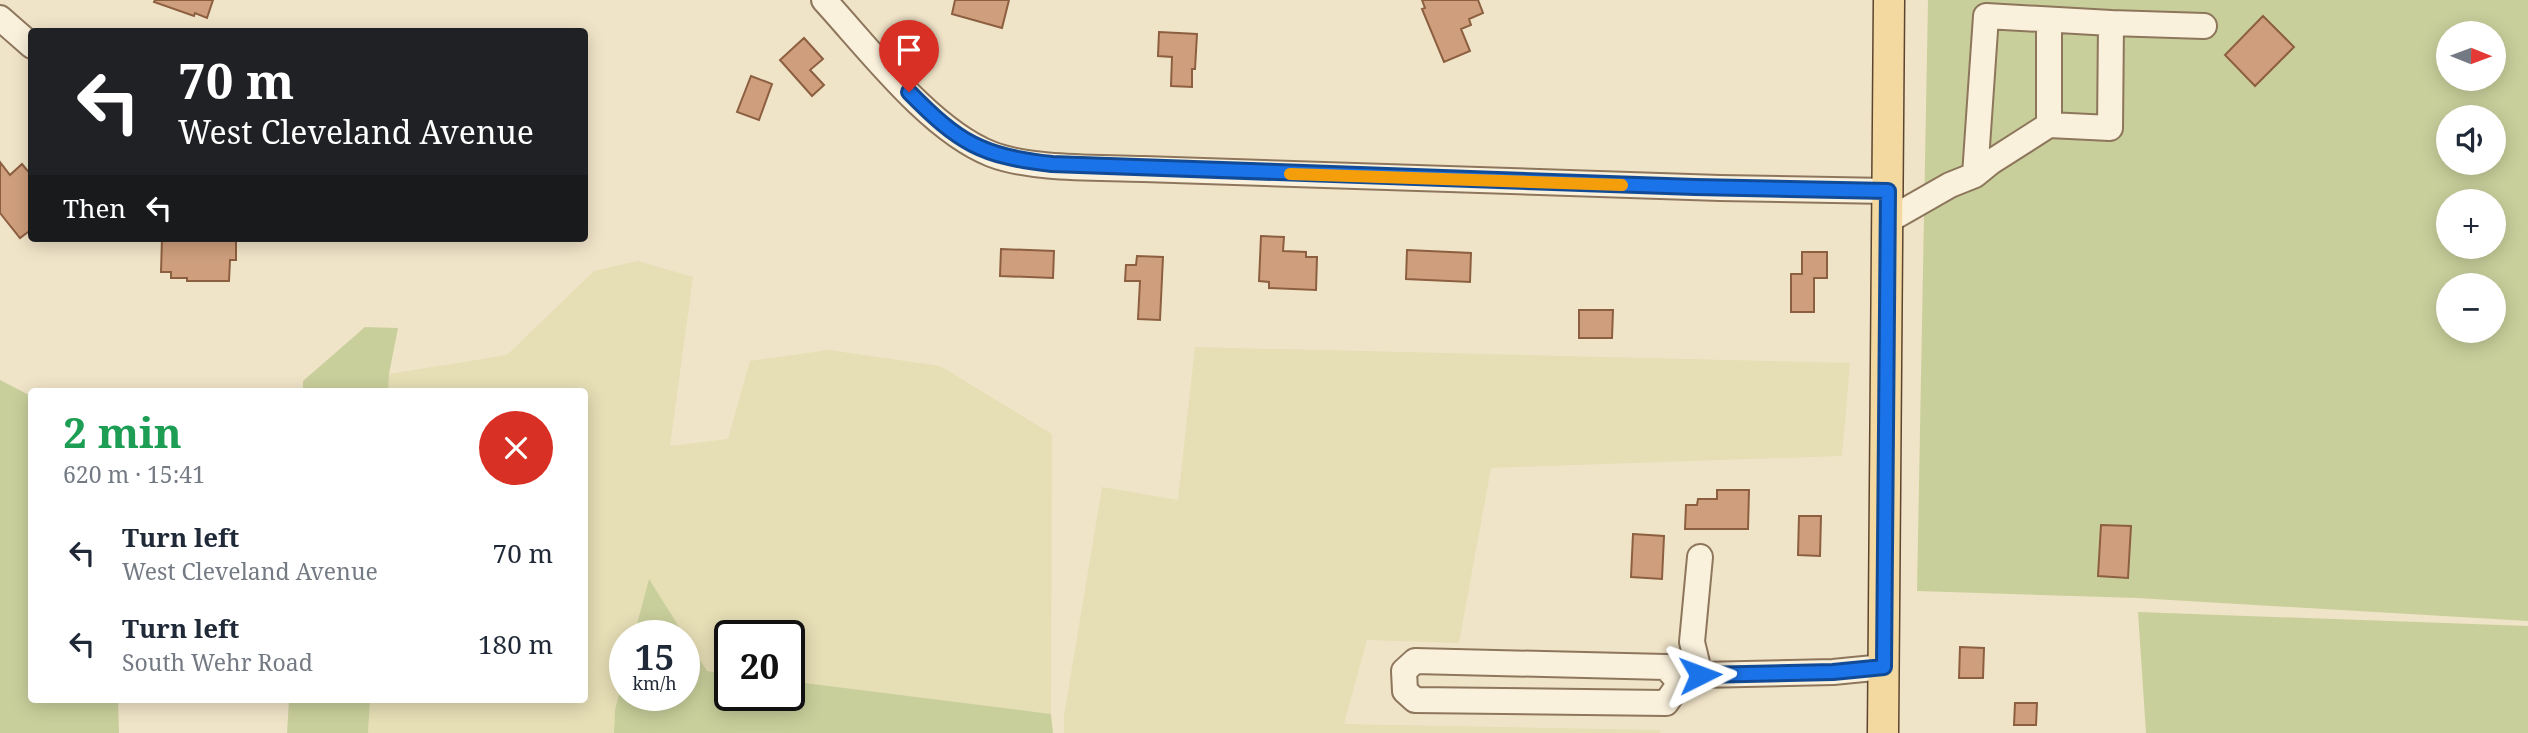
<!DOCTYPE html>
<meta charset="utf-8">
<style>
:root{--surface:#fff;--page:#f2f2f3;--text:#1f2937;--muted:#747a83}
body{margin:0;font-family:"Noto Serif",serif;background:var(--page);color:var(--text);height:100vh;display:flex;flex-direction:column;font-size:26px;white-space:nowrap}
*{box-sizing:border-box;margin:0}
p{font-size:23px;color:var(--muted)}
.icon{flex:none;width:38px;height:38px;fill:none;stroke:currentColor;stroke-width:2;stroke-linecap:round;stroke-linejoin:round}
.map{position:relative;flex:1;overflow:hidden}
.sheet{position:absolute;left:28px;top:388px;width:560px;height:315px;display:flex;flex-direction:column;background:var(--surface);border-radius:7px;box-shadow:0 4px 18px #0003}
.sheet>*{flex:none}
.guide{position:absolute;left:28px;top:28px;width:560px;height:214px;border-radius:7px;box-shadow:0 4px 18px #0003;background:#202124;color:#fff;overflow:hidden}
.needle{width:46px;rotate:91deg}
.buttons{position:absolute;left:2436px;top:21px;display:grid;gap:14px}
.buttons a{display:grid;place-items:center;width:70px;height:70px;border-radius:50%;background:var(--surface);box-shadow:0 4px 18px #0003;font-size:35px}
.speed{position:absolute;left:609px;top:620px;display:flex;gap:14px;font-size:35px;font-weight:700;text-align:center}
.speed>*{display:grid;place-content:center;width:91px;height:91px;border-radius:50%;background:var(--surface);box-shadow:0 4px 18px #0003;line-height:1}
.speed small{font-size:18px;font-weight:400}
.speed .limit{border:4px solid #111;border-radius:10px;background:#fff;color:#111}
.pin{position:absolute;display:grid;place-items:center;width:60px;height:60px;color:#fff;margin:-72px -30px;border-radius:50% 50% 50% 0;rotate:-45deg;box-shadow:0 0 7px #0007}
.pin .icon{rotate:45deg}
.me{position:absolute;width:77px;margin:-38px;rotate:87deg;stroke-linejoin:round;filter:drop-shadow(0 0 5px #0008)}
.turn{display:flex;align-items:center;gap:24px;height:147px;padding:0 35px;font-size:32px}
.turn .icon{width:91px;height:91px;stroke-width:2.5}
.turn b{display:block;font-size:49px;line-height:60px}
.then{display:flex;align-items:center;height:66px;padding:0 35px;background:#0003;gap:14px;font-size:26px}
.round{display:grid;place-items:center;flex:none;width:74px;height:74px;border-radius:37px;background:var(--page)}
.summary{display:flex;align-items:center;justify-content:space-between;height:119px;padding:0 35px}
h1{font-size:42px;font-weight:700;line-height:52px;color:#1e9e55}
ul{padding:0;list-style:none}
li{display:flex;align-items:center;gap:21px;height:91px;padding:0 35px}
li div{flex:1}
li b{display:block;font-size:26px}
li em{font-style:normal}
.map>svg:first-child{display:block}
.farmland{fill:#e6deb5}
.green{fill:#c9cf9b;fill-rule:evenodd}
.building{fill:#cf9f7d;stroke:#8d5f41;stroke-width:2}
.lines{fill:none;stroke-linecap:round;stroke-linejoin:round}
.minor-casing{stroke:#8d765c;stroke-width:28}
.major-casing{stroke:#5b4430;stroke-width:33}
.minor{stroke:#faf1dc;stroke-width:24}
.major{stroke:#f3d9a0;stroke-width:30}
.route-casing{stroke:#114b97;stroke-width:18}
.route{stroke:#1a73e8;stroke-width:12}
.slow{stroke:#f59e0b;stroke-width:12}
</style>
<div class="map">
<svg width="2528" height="733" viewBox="0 0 2528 733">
<rect width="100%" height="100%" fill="#f0e4c8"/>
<path class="farmland" d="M638,261L693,277L670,446L728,439L750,361L829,350L940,366L1052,434L1051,714L789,681V635H730V674L707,671L649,579L634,635H625V670L615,710L614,733H368L370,700H584V392H388L389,374L507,355L594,271Z
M1195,347L1850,363L1842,456L1491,468L1459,643L1367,640L1344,724L1660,730V733H1064V715L1102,487L1178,500Z"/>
<path class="green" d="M1928,0H2528V621L2137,598L1917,591ZM2448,33H2494V79H2448ZM2448,117H2494V163H2448ZM2448,201H2494V247H2448ZM2448,285H2494V331H2448Z
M365,327L398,328L389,374L388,392H303V381Z
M0,380L31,396L32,700H118L119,733H0Z
M649,579L707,671L730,674V695H789V681L1051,714L1053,733H614L615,710L625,670V695H684V635H634Z
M2138,612L2528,626V733H2146Z
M289,700H370L368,733H287Z"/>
<path class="building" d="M155,0H213L207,18L195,13L194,16L154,2Z
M955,0H1009L1002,28L952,14Z
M1422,0H1478L1483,13L1469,19L1471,25L1461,29L1470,51L1444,62L1422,9L1425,8Z
M2263,16L2294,47L2255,86L2225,55Z
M1159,32L1197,34L1195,69H1192V87L1171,86L1172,57L1158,56Z
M804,38L823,59L810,70L824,85L812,96L780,60Z
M751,76L772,84L759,120L737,112Z
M0,162L10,175L22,164L32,176V229L20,238L0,213Z
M1261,236L1284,237L1283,251L1306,252V257H1317L1316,290L1269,288V282L1259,281Z
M162,238H236V260H230L229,281H187V278H171V272H161Z
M1001,249L1054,251L1053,278L1000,276Z
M1407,250L1471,253L1470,282L1406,279Z
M1802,252H1827V278H1814V312H1791V274H1802Z
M1137,256L1163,257L1160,320L1138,319L1140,281H1125L1126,265H1136Z
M1579,310H1613L1612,338H1579Z
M1717,490H1749L1748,529H1685L1686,505H1697L1698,499H1717Z
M1799,516H1821L1820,556L1798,555Z
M2101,525L2131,526L2128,578L2098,576Z
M1633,534L1664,536L1662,579L1631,577Z
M1960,647L1984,648L1983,678H1959Z
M2015,703H2037L2036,725H2014Z"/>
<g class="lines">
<defs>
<path id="minor" d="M824,0C868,48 930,130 991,154C1032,170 1099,167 1144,169L1720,188L1888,191
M0,18L32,46
M2049,20V125
M1975,175L1986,16L2111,23
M1887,221L1950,185L1975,175L1991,162L2049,125L2110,128L2111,23L2204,26
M1700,557L1692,642L1700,675L1833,672L1884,667
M1680,683L1666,667L1415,661L1404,671L1405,691L1415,700L1666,703L1680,683L1700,675"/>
<path id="major" d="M1883,733L1889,0"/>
</defs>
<use href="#minor" class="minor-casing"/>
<use href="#major" class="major-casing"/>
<use href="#minor" class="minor"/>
<use href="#major" class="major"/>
</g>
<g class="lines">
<defs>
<path id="route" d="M909,92C959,143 981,156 1052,164L1695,187L1888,191L1884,667L1833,672L1700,675"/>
</defs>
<use href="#route" class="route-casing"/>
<use href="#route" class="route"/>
<path class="slow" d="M1290,174L1622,185"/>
</g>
</svg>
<div class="buttons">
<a><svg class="needle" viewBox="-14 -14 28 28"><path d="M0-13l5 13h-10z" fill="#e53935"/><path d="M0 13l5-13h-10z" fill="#747a83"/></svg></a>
<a><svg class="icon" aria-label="sound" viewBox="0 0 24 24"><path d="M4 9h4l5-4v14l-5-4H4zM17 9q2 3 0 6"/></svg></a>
<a>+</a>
<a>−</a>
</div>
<div class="speed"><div>15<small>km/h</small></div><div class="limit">20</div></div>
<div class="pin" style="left:909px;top:92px;background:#d93025"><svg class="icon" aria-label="arrive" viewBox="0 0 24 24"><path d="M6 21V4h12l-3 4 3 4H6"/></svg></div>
<svg class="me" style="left:1700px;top:675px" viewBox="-20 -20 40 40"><path d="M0-17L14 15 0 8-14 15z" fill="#1a73e8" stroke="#fff" stroke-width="4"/></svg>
<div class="guide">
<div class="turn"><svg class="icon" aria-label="left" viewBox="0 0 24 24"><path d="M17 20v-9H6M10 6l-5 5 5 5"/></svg><div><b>70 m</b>West Cleveland Avenue</div></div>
<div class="then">Then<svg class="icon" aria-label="left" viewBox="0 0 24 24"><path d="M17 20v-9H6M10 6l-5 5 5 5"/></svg></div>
</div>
<section class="sheet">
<div class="summary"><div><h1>2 min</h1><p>620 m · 15:41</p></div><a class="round" style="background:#d93025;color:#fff"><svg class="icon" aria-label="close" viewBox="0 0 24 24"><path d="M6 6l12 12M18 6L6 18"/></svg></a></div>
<ul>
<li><svg class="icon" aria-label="left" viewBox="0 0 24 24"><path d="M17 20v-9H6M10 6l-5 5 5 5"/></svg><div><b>Turn left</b><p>West Cleveland Avenue</p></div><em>70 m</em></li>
<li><svg class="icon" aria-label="left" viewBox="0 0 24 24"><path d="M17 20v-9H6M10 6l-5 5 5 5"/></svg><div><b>Turn left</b><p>South Wehr Road</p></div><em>180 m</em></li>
</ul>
</section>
</div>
